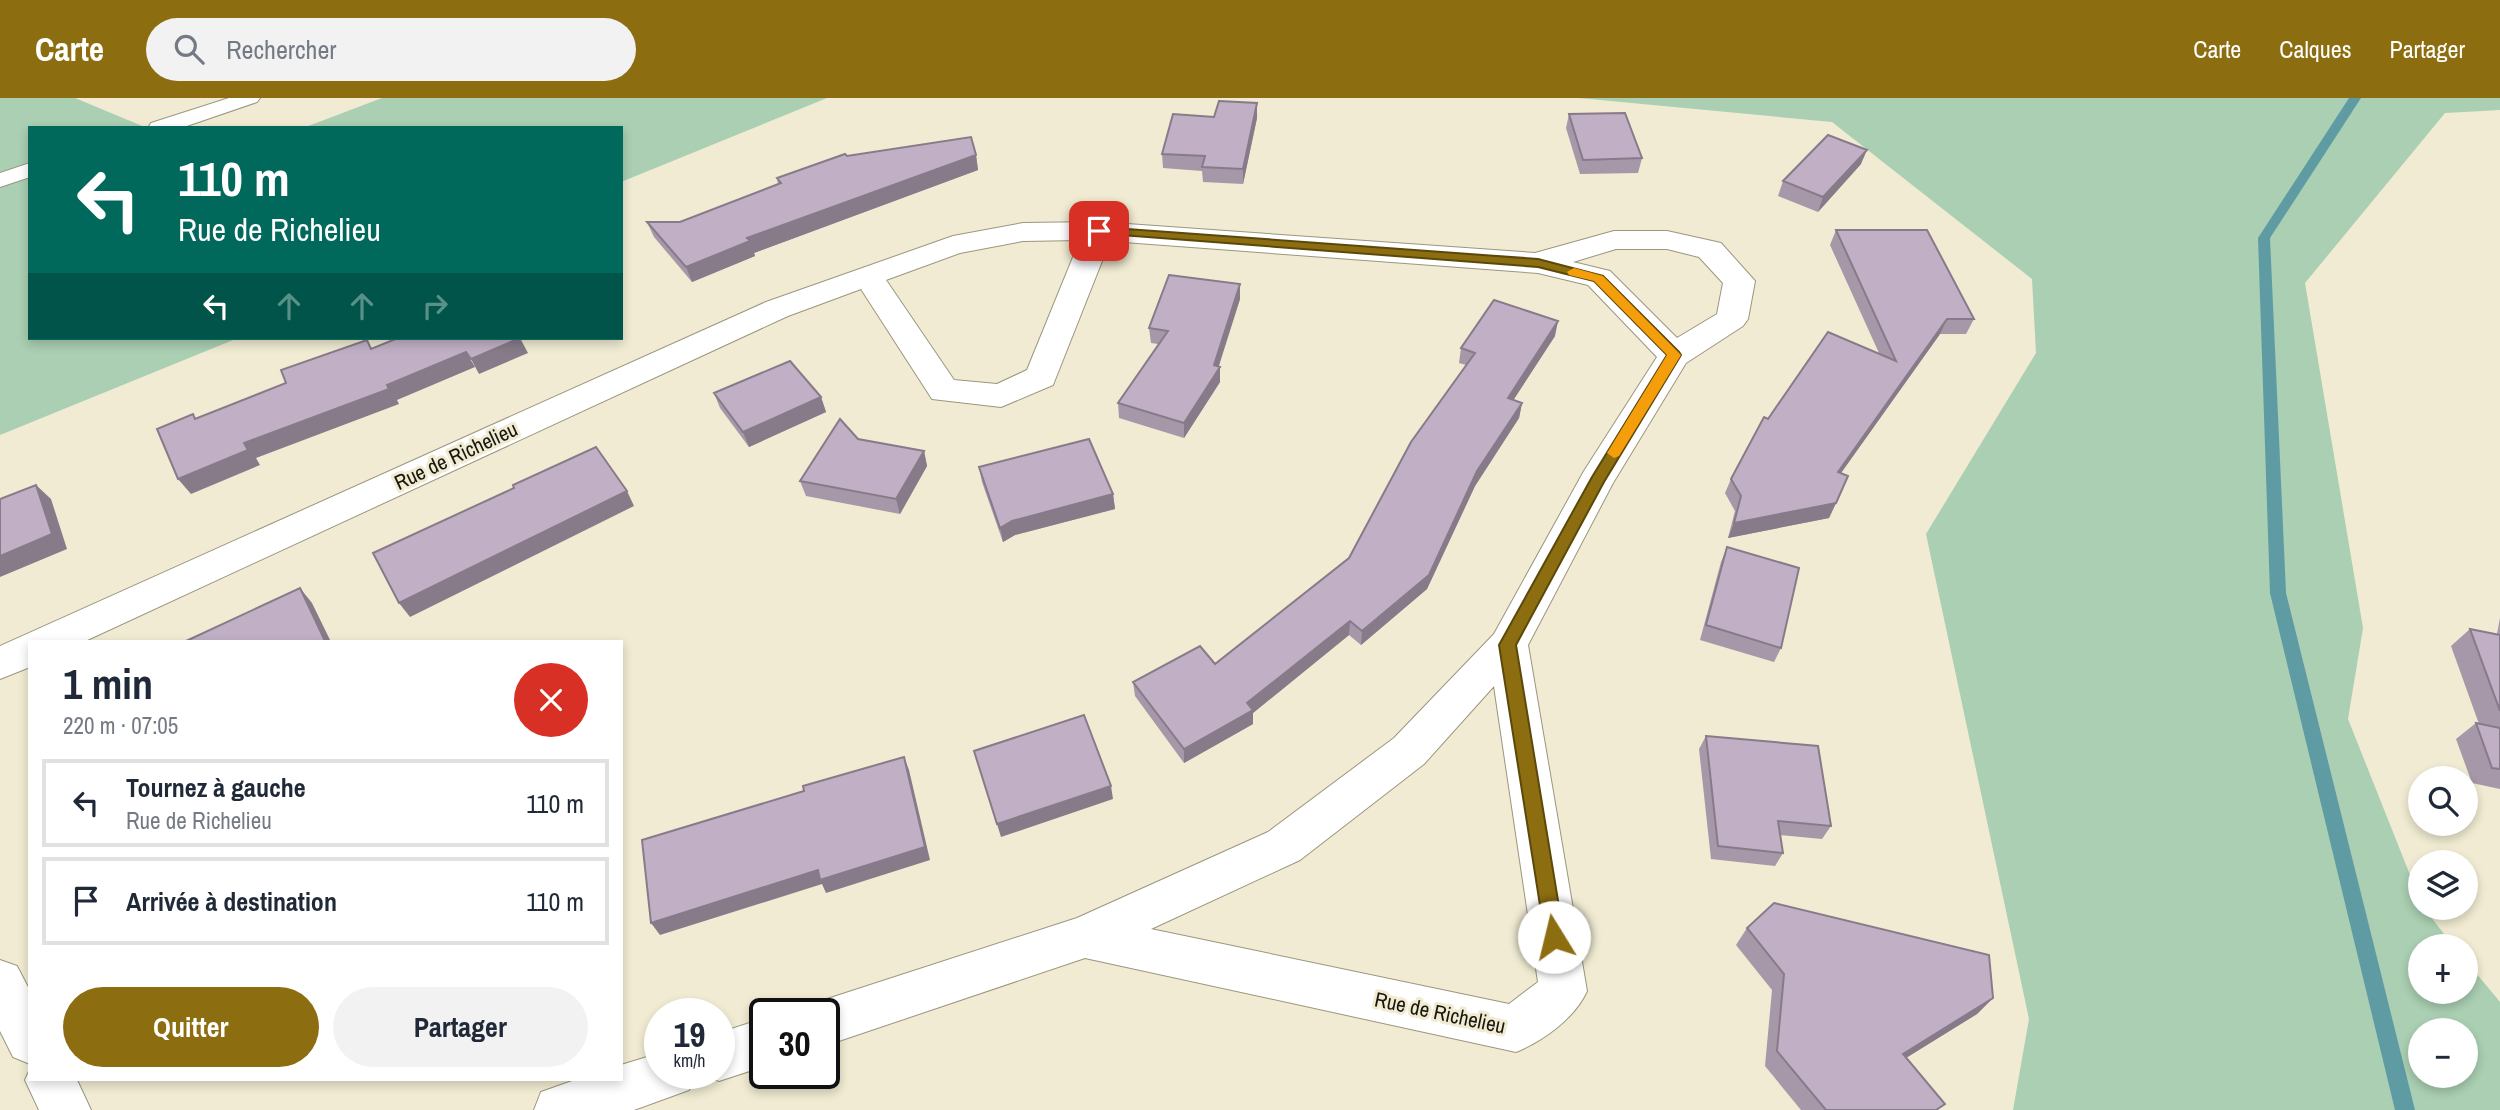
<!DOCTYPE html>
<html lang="fr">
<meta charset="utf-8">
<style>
:root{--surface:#fff;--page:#f2f2f3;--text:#1f2937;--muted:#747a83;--line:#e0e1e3;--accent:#8c6e11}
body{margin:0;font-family:"Archivo Narrow",sans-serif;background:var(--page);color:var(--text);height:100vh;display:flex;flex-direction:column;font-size:26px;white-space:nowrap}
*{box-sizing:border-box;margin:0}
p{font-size:23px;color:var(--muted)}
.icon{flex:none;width:38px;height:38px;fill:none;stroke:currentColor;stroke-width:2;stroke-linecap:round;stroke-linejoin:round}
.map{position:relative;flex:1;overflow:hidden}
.drawer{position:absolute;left:28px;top:542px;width:595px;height:441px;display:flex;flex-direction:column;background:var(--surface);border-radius:0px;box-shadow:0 4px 10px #0003}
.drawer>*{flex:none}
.top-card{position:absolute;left:28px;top:28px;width:595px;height:214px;border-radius:0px;box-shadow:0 4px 10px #0003;background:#00695c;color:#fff;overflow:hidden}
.controls{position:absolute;left:2408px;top:668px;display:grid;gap:14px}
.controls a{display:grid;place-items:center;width:70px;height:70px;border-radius:50%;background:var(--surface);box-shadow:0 4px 10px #0003;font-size:35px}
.speed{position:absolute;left:644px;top:900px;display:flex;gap:14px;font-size:35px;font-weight:700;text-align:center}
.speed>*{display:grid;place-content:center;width:91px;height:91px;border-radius:50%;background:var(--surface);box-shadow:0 4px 10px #0003;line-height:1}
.speed small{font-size:18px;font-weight:400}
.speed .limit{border:4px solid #111;border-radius:10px;background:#fff;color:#111}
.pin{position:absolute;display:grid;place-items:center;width:60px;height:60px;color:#fff;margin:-30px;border-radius:14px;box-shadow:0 4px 10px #0006}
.me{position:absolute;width:77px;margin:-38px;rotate:351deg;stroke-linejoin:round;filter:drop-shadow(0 0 5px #0008)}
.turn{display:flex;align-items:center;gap:24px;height:147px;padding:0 35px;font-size:32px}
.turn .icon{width:91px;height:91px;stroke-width:2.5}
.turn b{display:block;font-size:49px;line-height:60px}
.lanes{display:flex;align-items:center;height:66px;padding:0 35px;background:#0003;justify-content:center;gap:35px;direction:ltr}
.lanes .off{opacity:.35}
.round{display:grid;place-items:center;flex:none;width:74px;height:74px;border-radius:37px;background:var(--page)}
.overview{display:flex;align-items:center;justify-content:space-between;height:119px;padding:0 35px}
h1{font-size:42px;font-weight:800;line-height:52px}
.button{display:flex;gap:14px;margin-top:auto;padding:14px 35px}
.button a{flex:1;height:80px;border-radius:42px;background:var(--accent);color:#fff;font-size:28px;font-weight:800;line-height:80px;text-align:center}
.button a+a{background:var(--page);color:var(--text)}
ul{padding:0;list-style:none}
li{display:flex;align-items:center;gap:21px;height:88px;margin:0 14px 10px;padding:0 21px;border:4px solid var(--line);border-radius:0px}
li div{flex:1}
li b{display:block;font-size:26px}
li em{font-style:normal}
header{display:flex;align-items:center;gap:42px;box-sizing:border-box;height:98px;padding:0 35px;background:var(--accent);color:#fff}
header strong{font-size:33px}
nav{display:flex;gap:38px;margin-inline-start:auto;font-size:24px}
.search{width:490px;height:63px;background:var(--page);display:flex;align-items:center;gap:18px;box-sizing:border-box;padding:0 24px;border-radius:38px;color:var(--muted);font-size:26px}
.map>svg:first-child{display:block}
.green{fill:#aacfb2;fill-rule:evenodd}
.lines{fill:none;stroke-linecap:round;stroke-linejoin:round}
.stream{fill:#5f9ba3;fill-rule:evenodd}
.service-casing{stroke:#9b967e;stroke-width:2}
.minor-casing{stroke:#9b967e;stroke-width:2}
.service{fill:#fff;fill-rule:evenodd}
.minor{fill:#fff;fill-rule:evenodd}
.wall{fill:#a697a9}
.shaded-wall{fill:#877b8a}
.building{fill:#c1b0c5;stroke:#877b8a;stroke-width:2}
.route{fill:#8c6e11;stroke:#5b480b;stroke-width:2}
.slow{fill:#f59e0b}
.labels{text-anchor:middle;stroke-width:6;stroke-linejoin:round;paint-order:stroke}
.street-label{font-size:21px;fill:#18160d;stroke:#f0ebd2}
</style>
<header>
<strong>Carte</strong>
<div class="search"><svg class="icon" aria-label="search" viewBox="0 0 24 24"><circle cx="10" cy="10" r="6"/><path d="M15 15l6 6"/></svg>Rechercher</div>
<nav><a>Carte</a><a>Calques</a><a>Partager</a></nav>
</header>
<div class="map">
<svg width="2500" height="1012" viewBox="0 0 2500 1012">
<rect width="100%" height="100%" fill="#f0ebd2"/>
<path class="green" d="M0,0H75L147,30H30V240H238L0,337Z
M382,0H827L621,84V30H303Z
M1579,0H2500V12L2445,15L2305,185L2363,530L2348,621L2420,802V810H2424L2454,849H2420V894H2466V863L2500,904V1012H2013L2029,921L1926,436L2036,255L2032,181L1832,24ZM2420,933H2466V978H2420Z"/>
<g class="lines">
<path class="stream" d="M2349,0H2361L2270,140L2286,495L2415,1012H2395L2270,495L2258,140Z"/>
<defs>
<path id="service" d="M229,0H260L257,4L181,30H148L151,25Z
M30,65V79L0,89V75Z"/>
<path id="minor" d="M1099,124L1535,155L1614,133H1667L1721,145L1755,183L1748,221L1743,228L1686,265L1613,385L1528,547L1587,893C1575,920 1543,943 1516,954L1085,860L824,948V915H804L807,909L824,902L1077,820L1268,734L1394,640L1494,536L1584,373L1657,259L1588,187L1538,175L1110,143L1053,287L1001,309L932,301L861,191L788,218L83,544H30V569L0,581V548L766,204L953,138L1023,125ZM1080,142L1027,272L997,286L954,282L886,182L960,155L1023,143ZM1616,151H1667L1699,159L1723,185L1717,216L1677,240L1610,173L1573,164ZM1494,588L1538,884L1509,906L1151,831L1300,762L1424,666Z
M0,862L17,868L30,893V966L13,959L0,933Z
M765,920V968L719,983L702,976L719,975V935Z
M660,955V975H697L689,992L634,1012H534L541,994L575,982H621V967Z
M30,971V982H77L91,1012H39L25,982Z"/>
</defs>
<use href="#service" class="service-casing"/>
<use href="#minor" class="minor-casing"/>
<use href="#service" class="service"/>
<use href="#minor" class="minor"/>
</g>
<path class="wall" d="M1569,16L1642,60L1638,75L1580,76L1566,30Z
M1214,19L1257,20L1243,86L1203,84L1202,73L1163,70L1162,56Z
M976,57L978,72L754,155L755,158L692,184L654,139L647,124H680L778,86L777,80L847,58Z
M1861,66L1818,114L1778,98L1783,83Z
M1836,132L1974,221L1966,236H1940L1841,375L1836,405L1829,420L1728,440L1735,413L1725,395L1731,381L1768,321L1879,255L1830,147Z
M1240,201L1218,268L1220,284L1184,340L1119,320L1118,305L1158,246L1151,245L1149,230Z
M1555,238L1513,302L1522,305L1519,320L1475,388L1427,491L1361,547L1349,537L1253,615V626L1184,665L1135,598L1133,584L1215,566L1349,460L1466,267L1459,265L1461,250Z
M714,295L821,299L826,314L749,349L720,310Z
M858,341L924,353L927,368L900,416L806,398L800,383Z
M979,369L1113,396L1115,411L1015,437L1003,444L982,384Z
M1727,449L1781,550L1774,564L1700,542L1721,464Z
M2500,520V691L2472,685L2456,641L2476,625L2479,626L2451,548L2470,531L2497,536Z
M1706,638L1831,728L1822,741L1780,737L1783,755L1775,768L1711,761L1699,651Z
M1747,830L1993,900L1977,916L1906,960L1945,1006L1937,1012H1801L1765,968L1772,892L1736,847Z"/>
<path class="shaded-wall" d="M1257,5V20L1243,86V71Z
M1867,52L1861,66L1818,114L1823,99Z
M976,57L978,72L754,155L755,158L692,184L686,169L747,140Z
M1240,186V201L1217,274L1220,269V284L1184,340V325L1214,267Z
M1947,221L1940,236L1831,389L1838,374Z
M1558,223L1555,238L1505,315L1508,300Z
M520,240L528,255L479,276L471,261Z
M466,254L475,269L397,302L399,306L256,360L260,367L191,396L178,381L244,345Z
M821,299L826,314L749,349L743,334Z
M1522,305L1519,320L1475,388L1427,491L1361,547L1362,533L1477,373Z
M924,353L927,368L900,416L896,401Z
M36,387L51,401L67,451L0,479V458Z
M627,393L634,408L410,519L399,505Z
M1113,396L1115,411L1015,437L1003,444L1000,430L1012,423Z
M1836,405L1829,420L1728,440L1734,425Z
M300,490L312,505L331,544H322Z
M1350,523L1349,537L1253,615V626L1184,665V651L1247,605Z
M904,659L909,672L930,762L826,795L822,786L660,837L651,825L818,772Z
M1111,688L1113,701L1001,739L997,726Z
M1993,900L1977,916L1888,971L1903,956Z"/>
<path class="building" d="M1219,3L1257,5L1243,71L1202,69L1205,58L1162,56L1173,16L1214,19Z
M1625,15L1642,60L1583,62L1569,16Z
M1828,37L1867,52L1823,99L1783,83Z
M971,39L976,57L747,140L750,143L686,169L647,124H680L781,85L777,80L845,56L847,58Z
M1836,132H1927L1974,221H1947L1838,374L1848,378L1836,405L1734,425L1741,398L1731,381L1764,319L1768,321L1828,234L1896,263Z
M1169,177L1240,186L1214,267L1220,269L1184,325L1118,305L1168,233L1149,230Z
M1494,202L1558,223L1508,300L1522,305L1477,373L1429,477L1362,533L1350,523L1247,605L1253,612L1184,651L1133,584L1200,548L1215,566L1349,460L1411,344L1475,255L1461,250Z
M398,240H520L471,261L466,254L387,287L389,291L244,345L248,352L178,381L157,331L193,316L195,321L286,285L281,272L367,242L371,251Z
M790,263L821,299L743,334L714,295Z
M840,321L858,341L924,353L896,401L800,383Z
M1089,341L1113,396L1012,423L1000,430L979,369Z
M596,349L627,393L399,505L373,455L514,390L513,387Z
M36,387L52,436L0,458V401Z
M1727,449L1799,470L1781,550L1706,527Z
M300,490L325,543L322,544H184Z
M2470,531L2500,537V613Z
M1084,617L1111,688L997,726L974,653Z
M2476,625L2500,630V671L2492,670Z
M1706,638L1818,648L1831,728L1778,723L1783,755L1718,748Z
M904,659L925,749L820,782L818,772L651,825L642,742L804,693L803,688Z
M1774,805L1989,857L1993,900L1903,956L1945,1006L1936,1012H1826L1777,953L1784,876L1747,830Z"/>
<path class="route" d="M1099,129L1538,161L1603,178L1679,254L1681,257L1604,384L1516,547L1564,839L1561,846L1554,848L1547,846L1545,839L1499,547L1592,379L1667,257L1594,183L1538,169L1095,135L1093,133Z"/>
<path class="slow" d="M1574,170L1603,178L1681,257L1619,358L1614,360L1607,355L1667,257L1594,183L1569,177L1567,174Z"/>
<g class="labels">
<g class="street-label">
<text transform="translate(456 358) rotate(-25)" y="7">Rue de Richelieu</text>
<text transform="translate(1440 915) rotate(12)" y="7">Rue de Richelieu</text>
</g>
</g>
</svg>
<div class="controls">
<a><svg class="icon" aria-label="search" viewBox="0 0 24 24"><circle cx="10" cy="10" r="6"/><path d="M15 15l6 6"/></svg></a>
<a><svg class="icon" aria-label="layers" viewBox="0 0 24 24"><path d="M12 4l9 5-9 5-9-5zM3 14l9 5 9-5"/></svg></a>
<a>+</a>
<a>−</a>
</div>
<div class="speed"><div>19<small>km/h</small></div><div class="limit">30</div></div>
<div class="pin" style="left:1099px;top:133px;background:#d93025"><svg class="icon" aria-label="arrive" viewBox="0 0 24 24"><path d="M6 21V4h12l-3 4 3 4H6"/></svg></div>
<svg class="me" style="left:1554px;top:839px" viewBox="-20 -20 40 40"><circle r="19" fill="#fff"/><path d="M0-13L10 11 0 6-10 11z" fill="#8c6e11"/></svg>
<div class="top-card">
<div class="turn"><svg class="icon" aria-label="left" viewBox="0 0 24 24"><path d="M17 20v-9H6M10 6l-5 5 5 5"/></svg><div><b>110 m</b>Rue de Richelieu</div></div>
<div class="lanes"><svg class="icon" aria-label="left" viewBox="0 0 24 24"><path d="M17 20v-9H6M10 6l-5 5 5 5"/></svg><svg class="icon off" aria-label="ahead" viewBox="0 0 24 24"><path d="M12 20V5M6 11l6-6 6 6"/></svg><svg class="icon off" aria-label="ahead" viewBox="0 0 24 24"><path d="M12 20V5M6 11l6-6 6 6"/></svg><svg class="icon off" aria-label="right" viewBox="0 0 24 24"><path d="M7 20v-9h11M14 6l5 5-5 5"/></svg></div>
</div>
<section class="drawer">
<div class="overview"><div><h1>1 min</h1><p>220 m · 07:05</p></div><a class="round" style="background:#d93025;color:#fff"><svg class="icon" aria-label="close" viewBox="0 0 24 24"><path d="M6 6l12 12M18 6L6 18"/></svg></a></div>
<ul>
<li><svg class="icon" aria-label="left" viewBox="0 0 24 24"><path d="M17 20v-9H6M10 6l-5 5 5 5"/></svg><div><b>Tournez à gauche</b><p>Rue de Richelieu</p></div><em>110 m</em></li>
<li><svg class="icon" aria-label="arrive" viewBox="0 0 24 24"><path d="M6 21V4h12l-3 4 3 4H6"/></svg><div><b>Arrivée à destination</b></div><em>110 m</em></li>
</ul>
<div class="button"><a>Quitter</a><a>Partager</a></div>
</section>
</div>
